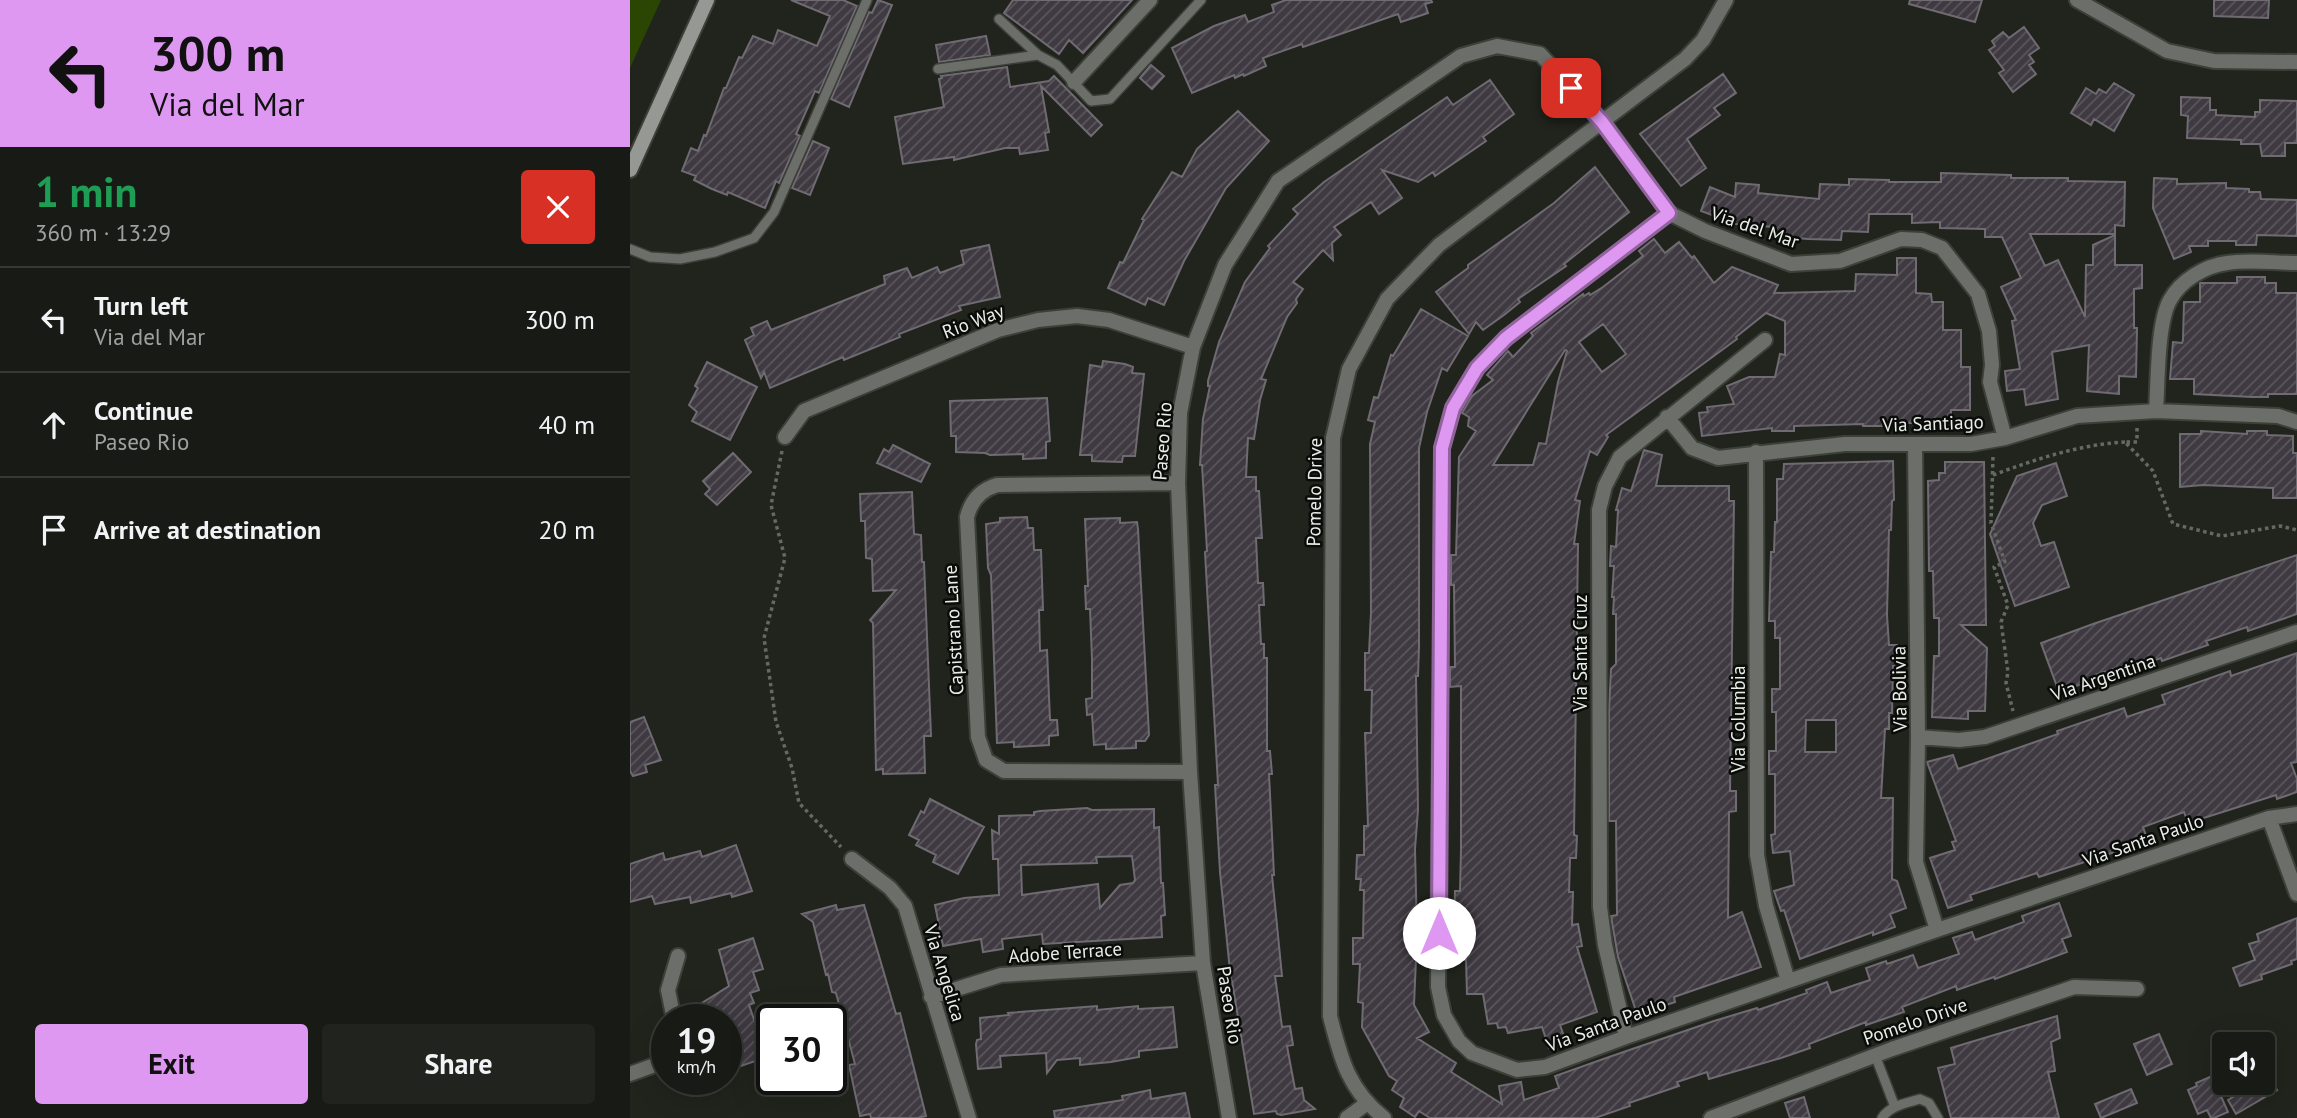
<!DOCTYPE html>
<meta charset="utf-8">
<style>
:root{--surface:#181b15;--page:#21241e;--text:#f1f3f6;--muted:#9fa1a0;--line:#363934;--accent:#df98f1}
body{margin:0;font-family:"PT Sans",sans-serif;background:var(--page);color:var(--text);height:100vh;display:flex;flex-direction:column;font-size:26px;white-space:nowrap}
*{box-sizing:border-box;margin:0}
p{font-size:23px;color:var(--muted)}
.icon{flex:none;width:38px;height:38px;fill:none;stroke:currentColor;stroke-width:2;stroke-linecap:round;stroke-linejoin:round}
.map{position:relative;flex:1;overflow:hidden}
.panel{display:flex;flex-direction:column;background:var(--surface);width:630px}
.panel>*{flex:none}
.guide{background:#df98f1;color:#111;overflow:hidden}
.tools{position:absolute;left:1582px;top:1032px;display:grid;gap:14px}
.tools a{display:grid;place-items:center;width:63px;height:63px;border-radius:7px;background:var(--surface);box-shadow:0 7px 28px #0002,0 0 0 2px var(--line);font-size:35px}
.speed{position:absolute;left:21px;top:1004px;display:flex;gap:14px;font-size:35px;font-weight:700;text-align:center}
.speed>*{display:grid;place-content:center;width:91px;height:91px;border-radius:50%;background:var(--surface);box-shadow:0 7px 28px #0002,0 0 0 2px var(--line);line-height:1}
.speed small{font-size:18px;font-weight:400}
.speed .limit{border:4px solid #111;border-radius:10px;background:#fff;color:#111}
.pin{position:absolute;display:grid;place-items:center;width:60px;height:60px;color:#fff;margin:-30px;border-radius:14px;box-shadow:0 4px 10px #0006}
.me{position:absolute;width:77px;margin:-38px;rotate:0deg;stroke-linejoin:round;filter:drop-shadow(0 0 5px #0008)}
.turn{display:flex;align-items:center;gap:24px;height:147px;padding:0 35px;font-size:32px}
.turn .icon{width:91px;height:91px;stroke-width:2.5}
.turn b{display:block;font-size:49px;line-height:60px}
.round{display:grid;place-items:center;flex:none;width:74px;height:74px;border-radius:7px;background:var(--page)}
.head{display:flex;align-items:center;justify-content:space-between;height:119px;padding:0 35px}
h1{font-size:42px;font-weight:700;line-height:52px;color:#1e9e55}
.primary-button{display:flex;gap:14px;margin-top:auto;padding:14px 35px}
.primary-button a{flex:1;height:80px;border-radius:7px;background:var(--accent);color:#111;font-size:28px;font-weight:700;line-height:80px;text-align:center}
.primary-button a+a{background:var(--page);color:var(--text)}
ul{padding:0;list-style:none}
li{display:flex;align-items:center;gap:21px;height:105px;padding:0 35px;border-top:2px solid var(--line)}
li div{flex:1}
li b{display:block;font-size:26px}
li em{font-style:normal}
main{display:flex;flex:1;min-height:0}
.map>svg:first-child{display:block}
.grass{fill:#2b4503}
.building{fill:url(#building-hatch);stroke:#706a72;stroke-width:2;fill-rule:evenodd}
.lines{fill:none;stroke-linecap:round;stroke-linejoin:round}
.service-casing{stroke:#3c4038;stroke-width:12}
.minor-casing{stroke:#3c4038;stroke-width:18}
.tertiary-casing{stroke:#3c4038;stroke-width:18}
.secondary-casing{stroke:#3c4038;stroke-width:18}
.path{stroke:#656962;stroke-width:3.5;stroke-dasharray:3.5 3.5;stroke-linecap:butt}
.service{stroke:#6c6e6a;stroke-width:9}
.minor{stroke:#6c6e6a;stroke-width:14}
.tertiary{stroke:#6c6e6a;stroke-width:14}
.secondary{stroke:#969993;stroke-width:14}
.route-casing{stroke:#91639d;stroke-width:18}
.route{stroke:#df98f1;stroke-width:12}
.labels{text-anchor:middle;stroke-width:5;stroke-linejoin:round;paint-order:stroke}
.street-label{font-size:19px;fill:#eaede7;stroke:#0a0c09}
</style>
<main>
<section class="panel">
<div class="guide">
<div class="turn"><svg class="icon" aria-label="left" viewBox="0 0 24 24"><path d="M17 20v-9H6M10 6l-5 5 5 5"/></svg><div><b>300 m</b>Via del Mar</div></div>
</div>
<div class="head"><div><h1>1 min</h1><p>360 m · 13:29</p></div><a class="round" style="background:#d93025;color:#fff"><svg class="icon" aria-label="close" viewBox="0 0 24 24"><path d="M6 6l12 12M18 6L6 18"/></svg></a></div>
<ul>
<li><svg class="icon" aria-label="left" viewBox="0 0 24 24"><path d="M17 20v-9H6M10 6l-5 5 5 5"/></svg><div><b>Turn left</b><p>Via del Mar</p></div><em>300 m</em></li>
<li><svg class="icon" aria-label="ahead" viewBox="0 0 24 24"><path d="M12 20V5M6 11l6-6 6 6"/></svg><div><b>Continue</b><p>Paseo Rio</p></div><em>40 m</em></li>
<li><svg class="icon" aria-label="arrive" viewBox="0 0 24 24"><path d="M6 21V4h12l-3 4 3 4H6"/></svg><div><b>Arrive at destination</b></div><em>20 m</em></li>
</ul>
<div class="primary-button"><a>Exit</a><a>Share</a></div>
</section>
<div class="map">
<svg width="1667" height="1118" viewBox="0 0 1667 1118">
<defs>
<pattern id="building-hatch" width="6" height="6" patternUnits="userSpaceOnUse" patternTransform="scale(1.75)"><rect width="6" height="6" fill="#3f3941"/><path d="M-1 1l2-2M0 6l6-6M5 7l2-2" fill="none" stroke="#5b565c"/></pattern>
</defs>
<rect width="100%" height="100%" fill="#20241c"/>
<path class="grass" d="M0,0H31L0,68Z"/>
<path class="building" d="M161,0H213L227,6L189,93L185,91L166,134L170,136L149,183L146,181L135,208L98,192L97,195L82,189L64,180L66,176L52,171L61,148L68,151L74,135L76,136L94,88H96L109,57L112,58L123,36L143,44L148,30L187,46L200,16Z
M248,0L262,5L219,107L201,99L239,12L242,13Z
M383,0H502L453,53L439,40L429,54L374,13Z
M656,0H801L802,2L795,4L798,13L771,22L768,14L673,47L672,44L633,58L636,66L614,76L613,74L605,78L604,75L562,93L542,48L584,26L615,15L618,22L644,12L642,5Z
M1280,0H1352L1345,22L1279,4Z
M1584,0H1639L1638,18L1584,16Z
M1394,27L1409,48L1399,55L1404,62L1399,65L1406,74L1383,92L1369,73L1374,70L1359,50L1365,46L1362,41L1373,32L1379,38Z
M356,36L360,55L309,62L306,45Z
M521,65L534,76L522,89L510,78Z
M377,67L380,87L419,81L424,76L472,125L461,136L411,86L419,132L415,133L418,150L390,154L389,148H375L324,160V157L273,164L265,117L314,107L309,79L312,78L311,76Z
M1093,74L1106,93L1084,108L1090,115L1057,139L1076,168L1051,186L1010,134Z
M860,80L884,114L853,137L856,141L805,176L803,172L788,182L752,170L772,198L749,214L741,202L704,227L711,235L702,243L703,260L693,250L663,282L673,289L666,299L667,303L657,317L631,379L636,380L630,400L624,439L618,438L616,477H626V491H629L632,538H626L628,583H633L634,605H629L631,644H634V658H637V751H640L642,774H639L644,875H642L652,976H645L652,1027L660,1026L663,1045L657,1046L665,1089L672,1088L674,1100L685,1109L651,1115L647,1114L646,1111L624,1114L602,981H601L590,872L585,785H588L575,552L577,551L572,465H570L573,419L580,386H578V381L589,342L615,282L640,248L638,246L668,214L663,209L694,182L817,97L823,105Z
M1484,83L1504,95L1484,131L1464,119L1461,125L1441,113L1456,88L1466,94L1469,89L1476,93Z
M1551,97L1580,98V110H1586V115L1625,117V112H1630V100L1667,101V143H1655V156H1632L1630,144H1611V140L1557,138L1558,116L1551,115Z
M608,111L639,141L596,188L554,261L534,305L518,298L515,305L478,288L490,262L493,263L514,220L512,219L542,172L552,177L567,149Z
M183,141L199,148L180,195L162,188Z
M965,167L999,212L934,264L936,266L888,299L890,302L874,315L853,330L846,322L839,334L806,292L838,268V265L924,203Z
M1311,173L1381,175V178H1438V181L1495,182L1494,226L1485,225V234H1400L1415,266L1428,260L1455,317L1456,265H1463V245L1485,235V265H1512V288L1504,289V328H1507L1506,377L1489,376V394L1457,391L1459,345L1422,352L1428,399L1396,405L1394,389L1377,391L1375,371L1390,369L1382,321L1386,320L1371,287L1391,278L1372,237H1355V229L1310,228V222L1282,223V214H1239L1238,232L1212,231L1211,240L1178,239L1142,236L1143,227L1106,224L1071,211L1080,187L1105,197L1106,183L1129,185L1128,193L1189,199L1190,184L1219,185V179L1259,180V182H1311Z
M1524,178L1547,179V184L1596,183V188L1619,189V192H1630L1631,199L1667,200V236L1627,235L1626,245H1606V241H1578V246H1559L1561,252L1544,259L1523,208Z
M1024,239L1035,253L1049,242L1062,258L1064,256L1084,283L1102,267L1148,285L1144,293L1225,291L1226,274L1267,275V258H1286V293L1301,294L1302,302H1313V330H1331V367H1340V410H1321V427L1302,426V423H1252V426H1233V424L1164,426V431H1142V428L1072,436L1069,413L1078,412L1077,407L1104,404L1097,386L1119,377H1145L1150,354L1155,355V321L1136,313L1106,337L1107,339L976,435L978,437L967,455L960,451L945,500L950,501L944,544H948L944,835L947,836L946,858H940L939,892H943L942,925L948,924L952,946L947,947L967,1012L930,1025L936,1042L919,1048L912,1027L878,1033L876,1027L868,1028L867,1023L858,1024L853,994H837L836,960H823L825,891H830L831,850V686L820,687V667H825L824,585H821V555H826L829,457L846,431L838,426L839,417L832,413L842,396L863,380L857,375L878,351L883,357L903,336L901,333L953,294L954,296L959,293L960,295L973,287L1013,256L1009,251ZM973,324L996,354L972,372L949,342ZM935,350L937,351L928,382L916,444L909,443L903,465H863Z
M359,245L370,297L329,306L331,310L269,334L270,337L214,360L213,357L140,388L134,372L131,378L115,340L124,335L121,328L137,321L141,330L255,284L254,276L277,268L282,278L307,267L310,273L334,264L331,251Z
M1607,277H1635V283H1646V293H1667V394H1638V397H1622L1564,394V379H1540L1543,342L1552,343L1553,340L1554,302H1570V283H1607Z
M791,309L838,336L817,371L812,368L797,412L789,448V647L788,676H786L788,810L785,849L787,936L784,1005L799,1032L787,1038L826,1063L821,1072L872,1104L869,1086L891,1082L894,1100L929,1088L925,1076L982,1056L1084,1021L1127,1008L1128,1010L1177,993L1176,990L1197,982L1201,993L1240,980L1236,968L1256,961L1257,964L1283,955L1288,968L1329,954L1323,938L1342,932L1345,940L1394,922L1392,916L1429,903L1441,936L1432,939L1437,952L1365,979L1364,977L1327,990L1326,986L1272,1007L1274,1012L1236,1025V1022L1179,1044L1180,1048L1151,1058L1079,1079L1077,1072L1047,1082L1049,1086L999,1103L1000,1106L965,1118H800L789,1111L785,1117L770,1107L774,1098L762,1090L767,1081L759,1076L732,1027L733,1003L728,1002L730,964H723V938H733L734,890H730L731,879H726L727,855H734V826H738L735,733H741L742,690H735V653H739L741,612L740,444L745,422L738,420L744,397L748,398L761,355L763,356Z
M473,361L495,364L503,367L502,373L514,374L505,456H493L492,462L462,461V455H450L460,365L472,367Z
M77,362L127,387L100,440L62,421L67,412L59,405L68,388L65,386Z
M417,398L420,441L416,442V458L393,459V454L360,455L355,453L326,452V436H321L320,401Z
M1571,431L1617,434V431H1637V435L1663,436V453H1667V498H1643V488L1573,485L1550,487V434H1571Z
M263,445L300,464L291,482L247,463L254,449L259,452Z
M1014,450L1032,455L1026,486H1099V501H1104L1100,791H1106V811L1099,812L1098,918L1112,912L1131,967L1044,997L1045,1002L1027,1008L1025,1004L1006,1011L988,957L981,916L987,915L986,821H979V711L981,669L986,664V614H983L984,597H982L984,566H980L981,546L986,547L988,510H986L992,488L1001,491Z
M103,453L121,472L87,505L75,494L80,489L73,481Z
M1263,461L1264,500L1262,501L1261,530H1259L1257,615L1259,645H1267V666H1263L1262,713H1259V729H1255L1251,798H1263L1262,879L1267,881L1276,908L1260,914L1265,927L1243,935V932L1170,959L1154,910L1151,911L1144,891L1164,885L1160,851L1143,853L1141,835L1145,834V774H1139V751H1146V712H1142V689H1150V638H1145V621H1139L1141,552H1144L1145,522H1147V479H1153L1154,464ZM1176,720H1206V752H1175Z
M1315,462H1354L1356,625H1331L1357,648L1355,711H1338V719L1302,717L1304,656H1309V618H1304L1303,571H1299L1298,481L1309,480V473H1315Z
M1426,463L1437,496L1412,505L1403,523L1411,546L1424,542L1439,587L1385,606L1360,534L1387,476Z
M282,492L284,534L291,535L292,562H294L301,736H294L295,773L253,774V769L246,770L243,623L240,620L266,590L243,591L242,559L236,558L235,521H231L230,494Z
M397,517L398,528H403L404,550H411L413,610H409L410,651L417,650L420,720H427L428,735L419,736V745L384,747V742L367,743L361,575L358,568L356,524L370,522V518Z
M490,518V523L507,522L508,529L519,735L515,741H506V748L476,749V744L464,745L462,714L457,715L456,699L462,698V659L460,609H456L455,586H458L455,519Z
M1667,555V614L1618,631L1617,627L1576,641L1578,645L1532,661L1531,658L1516,663L1514,659L1465,675L1466,679L1429,692L1411,643L1463,624Z
M1667,653V762L1661,763L1667,779V792L1647,799L1646,795L1558,823L1554,812L1513,827L1518,841L1409,877L1407,873L1340,895L1342,900L1318,908L1300,858L1325,850L1322,842L1326,841L1297,762L1323,755L1328,769L1428,734L1427,731L1494,708L1497,717L1535,704L1532,695L1600,671L1601,676Z
M14,717L31,760L15,765L17,772L3,776L0,771V722Z
M300,799L354,827L328,874L303,862L306,855L286,845L289,840L279,835L291,811L294,813Z
M457,808L462,810L524,809V828L529,827L531,883H533L535,915L531,916L532,937L413,944L412,934L372,939L373,949L353,952L351,939L313,946L305,905L334,898L369,895L368,859H363L362,830L369,834V816L404,815V812L410,811ZM502,856L505,880L503,883L490,885L470,908L468,884L392,895L391,865L467,863L466,857Z
M106,845L122,891L102,897L101,893L61,903L60,897L25,904L22,896L0,902V864L33,853L35,860L70,851L72,857Z
M206,905L207,910L234,905L266,1014L270,1013L296,1116L287,1118H241L240,1114L230,1116L219,1065L225,1064L206,993L202,992L198,974L196,975L183,922L172,914Z
M1667,918V959L1661,961L1662,964L1631,975L1632,979L1610,986L1603,968L1625,960L1619,944L1629,941L1627,934Z
M123,938L133,969L123,972L129,990L120,993L124,1003L119,1005L137,1057L96,1071V1020H78L72,1003L99,986L89,950Z
M467,1006V1010L508,1006V1009L543,1007L547,1047L509,1051V1057L481,1062L450,1065V1058L427,1060L417,1073L416,1053L370,1056L371,1067L348,1069L346,1044L347,1040L351,1039L350,1018L379,1015L378,1013Z
M1427,1016L1430,1038L1421,1042L1425,1071L1418,1072L1429,1118H1321L1308,1068L1325,1064L1321,1048Z
M1529,1034L1542,1064L1517,1075L1504,1044Z
M1639,1075L1647,1090L1606,1114L1598,1100L1626,1083H1633V1079Z
M1582,1076L1598,1112L1584,1118H1581L1577,1110L1568,1114L1558,1090L1567,1086L1566,1083Z
M1501,1089L1507,1103L1471,1118L1465,1104Z
M520,1090L521,1099L555,1093L560,1118H425L424,1111L493,1100L492,1096Z
M1174,1097L1180,1118H1160L1155,1103Z"/>
<g class="lines">
<defs>
<path id="service" d="M369,19L408,55L427,65L461,101L480,99L571,0
M308,69L408,55
M0,249L20,257L50,259L85,252L124,238L144,212L237,0
M1245,1055L1265,1107
M1252,1118C1259,1106 1277,1103 1290,1099L1299,1103L1308,1118"/>
<path id="minor" d="M444,82L520,0
M1039,213L876,338L847,368L823,408L812,448L808,987L814,1015L829,1041L842,1053L887,1070L915,1067L996,1037L1307,930L1639,818L1667,814
M1526,411C1528,383 1527,323 1540,300C1551,280 1575,266 1597,263C1619,259 1644,263 1667,263
M1037,417L1062,448L1088,458L1215,444H1341L1375,438L1447,416L1526,411L1648,416L1667,422
M155,437L174,411L368,330L408,320L447,316L479,320L563,347
M1285,444L1288,737L1286,862L1307,930
M1126,452L1127,855L1136,906L1158,981
M548,483L367,485C350,490 341,501 337,517L348,737L356,760L374,771L560,772
M1288,737L1329,740L1355,737L1667,632
M1639,818L1667,894
M222,859L260,888L275,906L339,1118
M301,997L371,975L573,963
M44,1020L38,990L48,956
M996,1037L975,945L970,907L969,510L975,486L990,457L1135,340
M0,1074L33,1062L37,1051
M599,1118L573,963L560,772L548,483L550,413L563,347L595,265L648,181L831,56L867,46L910,54L973,122L1039,213L1075,231L1161,264L1210,261L1271,239L1292,240L1312,248L1348,294L1359,331L1362,365L1360,382L1375,438
M717,1118L736,1104"/>
<path id="tertiary" d="M1447,0L1537,51L1584,61L1667,62
M754,1118C718,1089 711,1059 700,1016L703,438L719,369L757,299L809,245L1055,59L1073,40L1096,0
M1081,1118L1262,1049L1444,987L1507,989"/>
<path id="secondary" d="M0,170L77,0"/>
</defs>
<use href="#service" class="service-casing"/>
<use href="#minor" class="minor-casing"/>
<use href="#tertiary" class="tertiary-casing"/>
<use href="#secondary" class="secondary-casing"/>
<path class="path" d="M1507,428V442H1495L1523,471L1543,524L1592,536L1650,526L1667,530
M152,451L141,505L155,558L134,638L146,722L162,768L169,803L211,847
M1363,457L1361,523L1375,562L1364,567L1378,605L1371,622L1378,672L1376,683L1383,711
M1363,475C1407,459 1447,445 1495,442"/>
<use href="#service" class="service"/>
<use href="#minor" class="minor"/>
<use href="#tertiary" class="tertiary"/>
<use href="#secondary" class="secondary"/>
</g>
<g class="lines">
<defs>
<path id="route" d="M809,933L812,448L823,408L847,368L876,338L1039,213L972,122L941,88"/>
</defs>
<use href="#route" class="route-casing"/>
<use href="#route" class="route"/>
</g>
<g class="labels">
<g class="street-label">
<text transform="translate(1125 227) rotate(19)" y="7">Via del Mar</text>
<text transform="translate(343 321) rotate(-21)" y="7">Rio Way</text>
<text transform="translate(1303 423) rotate(-2)" y="7">Via Santiago</text>
<text transform="translate(532 441) rotate(-86)" y="7">Paseo Rio</text>
<text transform="translate(684 492) rotate(-89)" y="7">Pomelo Drive</text>
<text transform="translate(323 630) rotate(-93)" y="7">Capistrano Lane</text>
<text transform="translate(950 653) rotate(-90)" y="7">Via Santa Cruz</text>
<text transform="translate(1473 677) rotate(-19)" y="7">Via Argentina</text>
<text transform="translate(1269 689) rotate(-91)" y="7">Via Bolivia</text>
<text transform="translate(1108 719) rotate(-90)" y="7">Via Columbia</text>
<text transform="translate(1513 840) rotate(-19)" y="7">Via Santa Paulo</text>
<text transform="translate(435 952) rotate(-4)" y="7">Adobe Terrace</text>
<text transform="translate(315 973) rotate(73)" y="7">Via Angelica</text>
<text transform="translate(600 1005) rotate(81)" y="7">Paseo Rio</text>
<text transform="translate(1285 1021) rotate(-19)" y="7">Pomelo Drive</text>
<text transform="translate(976 1024) rotate(-20)" y="7">Via Santa Paulo</text>
</g>
</g>
</svg>
<div class="tools">
<a><svg class="icon" aria-label="sound" viewBox="0 0 24 24"><path d="M4 9h4l5-4v14l-5-4H4zM17 9q2 3 0 6"/></svg></a>
</div>
<div class="speed"><div>19<small>km/h</small></div><div class="limit">30</div></div>
<div class="pin" style="left:941px;top:88px;background:#d93025"><svg class="icon" aria-label="arrive" viewBox="0 0 24 24"><path d="M6 21V4h12l-3 4 3 4H6"/></svg></div>
<svg class="me" style="left:809px;top:933px" viewBox="-20 -20 40 40"><circle r="19" fill="#fff"/><path d="M0-13L10 11 0 6-10 11z" fill="#df98f1"/></svg>
</div>
</main>
